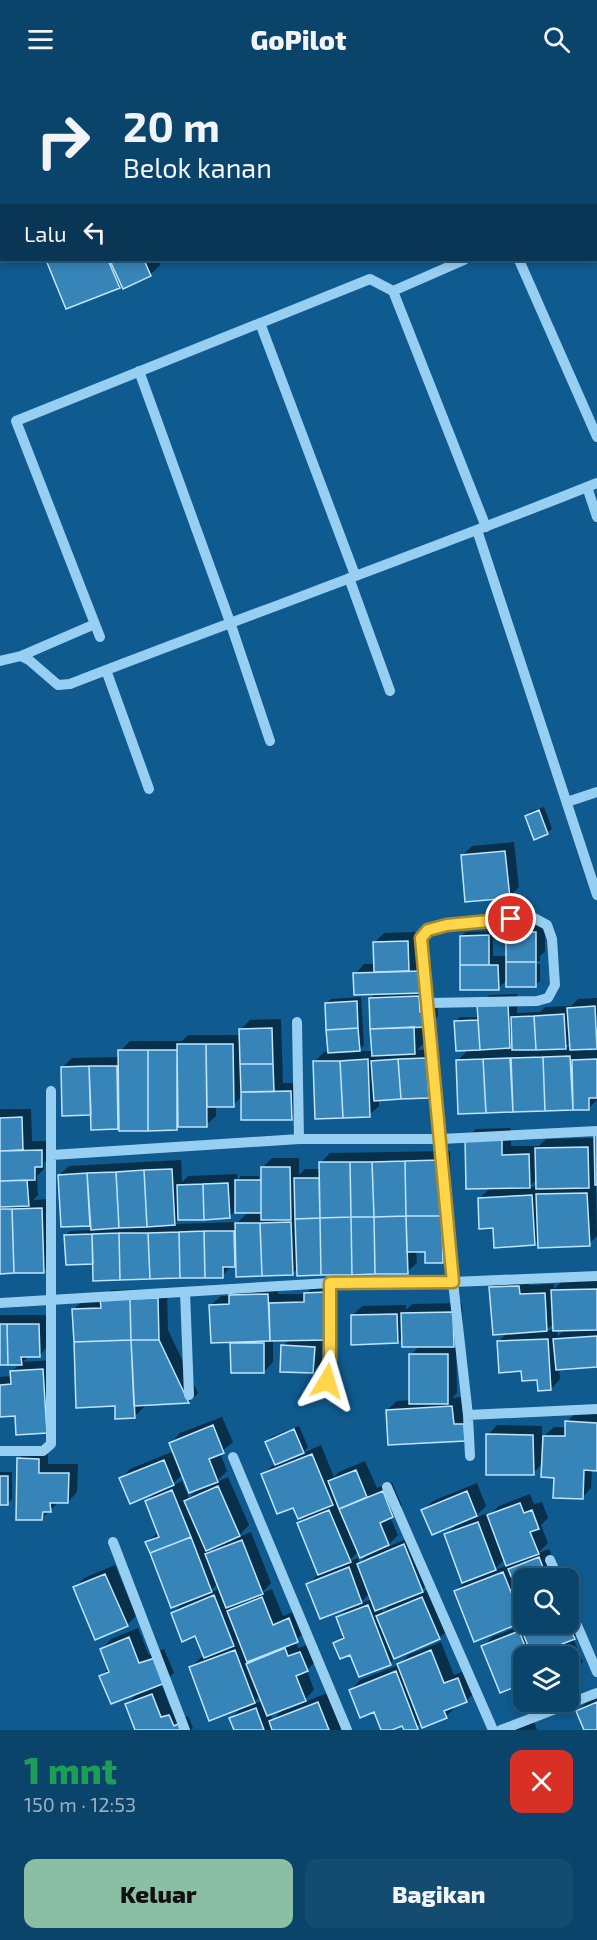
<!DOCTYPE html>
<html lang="id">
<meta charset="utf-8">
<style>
:root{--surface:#0b446a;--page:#144b70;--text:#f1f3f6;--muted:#9ab0c1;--line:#2b5c7e;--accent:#8abfa5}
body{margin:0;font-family:"Exo 2",sans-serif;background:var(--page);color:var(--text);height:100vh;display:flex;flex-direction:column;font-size:22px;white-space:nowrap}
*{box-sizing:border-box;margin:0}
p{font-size:20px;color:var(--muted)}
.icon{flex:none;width:33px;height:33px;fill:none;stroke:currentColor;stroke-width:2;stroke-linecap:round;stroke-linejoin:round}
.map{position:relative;height:1652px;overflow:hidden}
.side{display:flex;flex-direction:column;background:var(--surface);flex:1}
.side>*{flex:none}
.guide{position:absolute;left:0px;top:0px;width:597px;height:183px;box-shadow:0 3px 9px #0003,0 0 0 2px var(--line);background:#0b446a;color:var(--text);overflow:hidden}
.controls{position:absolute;left:513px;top:1490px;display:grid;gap:12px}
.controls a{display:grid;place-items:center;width:66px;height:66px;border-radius:12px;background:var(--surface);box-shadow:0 3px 9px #0003,0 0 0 2px var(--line);font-size:30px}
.pin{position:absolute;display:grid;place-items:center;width:51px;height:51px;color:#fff;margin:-26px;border:3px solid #fff;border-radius:50%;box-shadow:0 2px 6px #0007}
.me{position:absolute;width:66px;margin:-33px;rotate:7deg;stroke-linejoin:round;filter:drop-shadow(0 0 4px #0008)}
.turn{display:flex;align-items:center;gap:21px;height:126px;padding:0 24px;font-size:27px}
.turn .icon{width:78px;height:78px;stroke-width:2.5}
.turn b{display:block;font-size:42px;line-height:51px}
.then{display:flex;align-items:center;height:57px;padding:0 24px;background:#0003;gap:12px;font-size:22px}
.round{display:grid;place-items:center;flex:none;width:63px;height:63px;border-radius:12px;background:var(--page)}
.overview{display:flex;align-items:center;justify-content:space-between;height:102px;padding:0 24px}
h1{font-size:36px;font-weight:800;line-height:45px;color:#1e9e55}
.action{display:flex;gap:12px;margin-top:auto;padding:12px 24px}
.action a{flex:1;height:69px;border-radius:12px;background:var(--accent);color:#111;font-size:24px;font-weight:800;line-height:69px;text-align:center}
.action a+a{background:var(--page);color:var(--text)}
header{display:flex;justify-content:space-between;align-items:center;height:78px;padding:0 24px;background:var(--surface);font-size:27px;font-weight:800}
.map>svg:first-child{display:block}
.shadow{fill:#0007;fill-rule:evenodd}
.building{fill:#3785b8;stroke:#bee5fe;stroke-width:1.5}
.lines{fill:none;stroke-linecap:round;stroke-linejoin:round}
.minor{stroke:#97cff3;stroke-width:10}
.route-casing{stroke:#a68a30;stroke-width:15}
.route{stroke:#ffd54a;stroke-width:10}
</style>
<header><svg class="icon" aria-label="menu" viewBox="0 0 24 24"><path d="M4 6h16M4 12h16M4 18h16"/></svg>GoPilot<svg class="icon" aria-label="search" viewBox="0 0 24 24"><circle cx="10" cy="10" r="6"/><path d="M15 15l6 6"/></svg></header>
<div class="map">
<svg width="597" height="1652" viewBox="0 0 597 1652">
<rect width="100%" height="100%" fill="#0f5a8e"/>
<path class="shadow" d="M101,0H131L127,2Z
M135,0H173L171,2Z
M293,0H363L289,2Z
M371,0H510L508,2Z
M0,101L2,105L0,136Z
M48,182H158L160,187L151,196L123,209L122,206L119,209L66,229Z
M544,729L552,751L547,755L526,738L531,733Z
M514,764L519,809L509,819L463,777L472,768Z
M517,845H545V873L540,878V883H510V886H540V903L535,907L508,901L498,910L461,858L466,854L493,853V878H508V854Z
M417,854L418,884H431L432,904L428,908L429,925L437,924L438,938L428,947L423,948L424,965L417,972L435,971L438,1009L429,1018L379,1021V1028L369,1037L314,984L324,974H329L326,926L331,921L361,919L364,967L358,973H373L370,921L376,915L355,896L364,886H376L375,864L384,855Z
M517,916V935L540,934L545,929L571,928L578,921L597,920V969L588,970V973L597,972V1022L589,1030L459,1034L457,983L469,971L456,944L460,939H480L479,927L489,917ZM571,963V969H565ZM513,965V971L506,972Z
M281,941L283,1005H300V1031L291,1040L242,1018L233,1027L216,1028V1038L206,1047L180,1048L177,1051H92V1036L62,990L72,980L120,979V973L130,963H182L188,957H241V951L250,942Z
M0,1031H31L32,1063H51V1078L44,1085V1091L37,1098L38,1117L33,1122L51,1121L53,1184L43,1193L0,1194Z
M511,1050V1068H539L546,1061L595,1060L597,1158L589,1166L539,1161L535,1166L495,1148L479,1121L491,1109L466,1061L476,1051ZM537,1101V1108L529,1109Z
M450,1073L452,1174L443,1183L427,1172L416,1173L417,1185L407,1194L298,1190L292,1196L232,1187L222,1198L94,1184L66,1157L70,1153L92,1152V1146L62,1148L59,1097L69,1088L181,1082L182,1104L188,1098L237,1096L238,1102L241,1098H259L260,1131L262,1090L272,1080H299V1097L305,1091H320V1085L330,1075ZM235,1133H249L238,1144L175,1146L179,1141L229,1139Z
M528,1199L529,1207L554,1206V1211L562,1203L597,1202V1288L559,1290L560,1301L551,1311L523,1292L498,1264L508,1254L491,1210L500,1200ZM554,1245V1252H546ZM557,1252H564L558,1258Z
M315,1206H335L337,1251L327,1260H323L322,1284L313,1294L283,1268L290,1261L273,1262V1284L264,1294H232V1263L211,1227L221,1218H230L240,1208L277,1207L278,1216H306Z
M167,1211L168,1252L198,1315L189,1324L147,1326L134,1339L116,1327L74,1231L83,1222L102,1221L111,1212Z
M462,1225L463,1258L453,1267H456L457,1315L452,1320L461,1319L463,1337H473L474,1352L465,1361L387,1332L397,1323L411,1322V1277L420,1267L403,1259L398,1264L352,1238L362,1228L406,1227V1232L412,1226Z
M0,1237H48V1268L39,1278H29L23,1284L52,1282L56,1344L47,1354L16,1337L0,1338V1299L12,1298V1293L20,1286H0Z
M576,1334L597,1335V1391H592L591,1410L582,1420L556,1398L543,1385L533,1395L488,1357L497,1347L542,1348V1360L554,1349H567V1344Z
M222,1339L233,1364L220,1375L227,1393L215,1405L228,1399L249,1447L237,1460L251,1454L271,1505L262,1515L272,1511L283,1538L298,1532L306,1553L295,1563L298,1570L310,1566L317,1582L307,1592L314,1612L300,1626L327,1615L342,1652H236L231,1640L243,1628L191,1590L200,1580L205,1578L196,1556L172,1535L185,1523L147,1464L159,1454L147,1423L157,1413L121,1400L130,1391L174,1373L171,1365L180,1355ZM183,1396L199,1410L189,1420L182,1403L171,1408ZM217,1467L210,1474L208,1470ZM218,1505L220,1510L209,1515ZM260,1618L262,1623L252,1626ZM285,1629L273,1642L270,1635Z
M299,1348L308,1369L303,1375L321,1367L334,1399L339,1394L365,1383L377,1410L392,1404L402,1428L390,1439L398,1457L385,1470L414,1458L431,1503L418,1516L432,1510L449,1551L439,1560L398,1578L390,1585L351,1575L335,1565L344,1556L338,1540L349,1528L308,1506L319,1496L299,1445L309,1435L294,1428L263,1396L276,1385L267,1364L271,1359ZM359,1473L370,1474L360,1485L358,1480L348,1484ZM370,1515L372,1521L360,1525ZM393,1524L383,1534L381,1529Z
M28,1371L48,1372V1386H78L77,1414L68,1424H59L41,1441L19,1381Z
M0,1394H12V1421L7,1426H0Z
M477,1405L486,1428L473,1441L487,1435L488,1438L499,1428L530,1416L534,1426L542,1424L548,1440L541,1447L548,1465L538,1475L549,1471L560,1500H524L522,1543L456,1513L464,1505L446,1457L458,1445L423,1432L433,1423ZM505,1481L507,1487L493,1493Z
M115,1487L136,1538L127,1547L75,1510L84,1500Z
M575,1528L584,1550L573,1560L583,1584L573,1594L568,1595V1578H524L520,1605L483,1569L492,1559L528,1545L530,1548L532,1545H568V1530Z
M138,1550L149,1577L164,1571L174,1595L161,1605L171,1631L179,1628L183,1640L188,1638L193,1650L191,1652H136L127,1626L139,1614L101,1598L109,1590L102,1571L111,1561Z
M441,1564L454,1597L467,1592L476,1613L466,1623L455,1627L456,1629L446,1638L422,1645L411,1652H406L403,1646L388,1652H382L375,1632L351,1612L360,1602L399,1587L408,1577Z
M597,1617V1652H586L578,1633L592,1619Z
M532,1639L537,1652H501Z"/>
<path class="building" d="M46,182H108L120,210L66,231Z
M120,182H144L151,198L123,211L111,185Z
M539,732L548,756L534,762L525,738Z
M505,773L510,820L465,824L461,777Z
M506,853L536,854V884H506Z
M489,857V887H460V858Z
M408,863L409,893L374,894L373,864Z
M506,884H536V909H506Z
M460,887H498L499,912H460Z
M422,893L423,915L354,917L353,895Z
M419,918L420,934L428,933L429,949L370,951L369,920Z
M357,923L358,950L326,952L325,925Z
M508,925L510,970L480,972L477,926Z
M595,928L597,971L570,972L567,930Z
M564,936L566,971L536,972L534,938Z
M534,938L536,972H512L511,939Z
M478,942L480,972L456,973L454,943Z
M414,949L415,976L372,978L370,951Z
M272,950L273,986H240L239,951Z
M358,950L360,973L328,975L326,952Z
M177,966H206L207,1049H178Z
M206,966H233L234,1029H207Z
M118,972H148V1053H119Z
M148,972H177V1052L148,1053Z
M570,978L573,1032L545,1033L543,979Z
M543,979L545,1033L513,1034L511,980Z
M426,980L429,1020L401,1021L398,981Z
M510,980L513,1034L486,1035L483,981Z
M368,981L370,1039L343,1040L340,983Z
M398,981L401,1021L374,1023L371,983Z
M483,981L486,1035L458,1036L456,982Z
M597,981V1020H589V1032H573L572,982Z
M313,983H340L343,1040L315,1041Z
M240,986H273L274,1014H241Z
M89,988H117L118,1051L91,1052Z
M89,988L91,1037L62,1038L61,989Z
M291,1013L292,1042H241V1014Z
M22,1039L23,1072L0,1073V1040Z
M594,1056H597V1107H595Z
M502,1059V1077L529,1076L530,1110L466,1111L465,1060Z
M588,1069L589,1110L536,1111L535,1070Z
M42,1072V1089H35V1102L0,1103V1073Z
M441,1082L442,1138H406L405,1083Z
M405,1083L406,1138L374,1139L372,1084Z
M319,1084H350L351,1139L320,1140Z
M350,1084H372L374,1139H351Z
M261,1089H290L291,1142H261Z
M172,1091L175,1147L147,1149L144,1092Z
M144,1092L147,1149L119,1150L116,1094Z
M116,1094L119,1150L91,1152L87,1095Z
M87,1095L90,1148L61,1149L58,1097Z
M294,1100H319L320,1140L295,1141Z
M27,1102L29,1128L0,1129V1103Z
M235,1102H261V1135H235Z
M228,1105L230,1140L204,1142L203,1106Z
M203,1106L204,1142H178L177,1107Z
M587,1115L590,1168L538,1170L536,1116Z
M532,1117L535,1167L494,1170L493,1150L479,1151L478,1120Z
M42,1130L44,1195H14L12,1131Z
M0,1131H12L14,1195L0,1196Z
M406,1138H442L443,1185H425V1174H407Z
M406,1138L408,1196H375L374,1139Z
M351,1139H374L375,1196L352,1197Z
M351,1139L352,1197H321L320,1140Z
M320,1140L321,1197L297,1198L295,1141Z
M291,1144L293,1197L262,1198L260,1145Z
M235,1145H260L262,1198L236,1199Z
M204,1153H234L235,1189H223V1200H205Z
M204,1153L205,1200H180L179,1154Z
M179,1154L180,1200L150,1201L148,1155Z
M119,1155L120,1202L93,1203L92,1156Z
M119,1155H148L150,1201L120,1202Z
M92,1156L93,1186L66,1187L64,1157Z
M519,1208L520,1216L545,1215L547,1253L493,1257L489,1209Z
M597,1211V1252L553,1253L551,1212Z
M326,1214L328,1262L270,1263L269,1225L304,1224V1215Z
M268,1216L270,1263L211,1265L209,1227L229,1226V1217Z
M158,1220L159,1262H131L130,1221Z
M100,1221H130L131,1262L74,1264L72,1231L101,1230Z
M453,1234L454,1269H402L401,1235Z
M397,1236L398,1265L351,1267V1237Z
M0,1246H7L8,1287H0Z
M7,1246H39L40,1279H21L22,1287H8Z
M597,1258V1289L556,1292L553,1261Z
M548,1261L551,1312L538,1313L537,1302L522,1303L521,1293L499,1295L497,1263Z
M131,1262H159L189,1325L134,1328Z
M131,1262L135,1340L115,1341V1328L76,1330L74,1264Z
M230,1265H264V1295H231Z
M281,1267L315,1269L313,1295L280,1294Z
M409,1276H448V1326H409Z
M43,1291L47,1355L16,1357L15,1338L0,1339V1307L11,1306L10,1293Z
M452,1328L454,1346H464L465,1363L388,1367L386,1332Z
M565,1343L597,1345V1393L584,1392L583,1421L553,1420L554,1400L541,1399L543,1358H565Z
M213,1347L224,1375L209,1381L218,1404L189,1415L169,1365Z
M294,1351L304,1375L275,1387L265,1364Z
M486,1356L533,1357L534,1397H486Z
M312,1376L333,1427L298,1441L293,1430L277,1436L261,1396Z
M17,1380L39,1381V1395H69L68,1425H50L51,1434H43L42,1442H16Z
M164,1382L174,1407L130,1426L119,1400Z
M356,1392L367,1419L339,1431L328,1403Z
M0,1398H8V1427H0Z
M218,1408L240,1458L206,1473L184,1423Z
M172,1412L191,1459L150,1475L145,1464L159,1459L145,1423Z
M383,1413L393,1439L380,1445L389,1467L360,1480L339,1431Z
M467,1413L477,1438L432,1457L421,1432Z
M520,1425L524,1435L532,1432L539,1451L530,1454L539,1476L506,1488L487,1437Z
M329,1432L351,1484L318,1497L297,1445Z
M478,1444L496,1492L462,1505L444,1456Z
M191,1459L212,1514L171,1530L150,1475Z
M242,1462L263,1516L226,1530L205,1476Z
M404,1466L423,1514L375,1533L357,1486Z
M539,1479L547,1500H524V1530L508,1491Z
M349,1489L362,1525L320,1541L306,1506Z
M503,1494L523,1544L474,1564L454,1513Z
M105,1496L128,1548L95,1562L73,1509Z
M214,1517L234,1568L204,1580L195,1558L182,1564L171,1535Z
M262,1519L273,1547L289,1540L298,1564L247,1584L227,1533Z
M422,1519L440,1561L394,1581L376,1538Z
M368,1527L391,1587L359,1599L350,1577L340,1581L333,1565L344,1560L336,1539Z
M543,1545H568L575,1561L562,1566L567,1578H532L522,1553Z
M519,1553L529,1578H524V1615L520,1607L500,1615L481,1568Z
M129,1559L139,1585L155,1580L165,1605L111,1626L99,1598L109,1594L100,1571Z
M285,1570L288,1578L300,1574L308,1593L296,1598L306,1623L267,1638L246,1586Z
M235,1572L255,1625L209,1643L189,1589Z
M431,1572L444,1605L458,1600L467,1624L444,1633L447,1640L422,1650L397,1586Z
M396,1593L418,1651L415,1652H404L402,1648L392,1652H381L374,1634L360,1640L349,1612Z
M152,1616L161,1639L169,1637L174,1648L178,1646L181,1652H135L125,1626Z
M318,1624L329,1652H272L269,1643Z
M597,1624V1652H584L576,1633Z
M256,1630L264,1652H234L229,1640Z"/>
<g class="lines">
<path class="minor" d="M503,0V2
M238,2L242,0
M0,85H2
M519,182L597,359
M393,213L464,182
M260,245L355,497
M139,293L230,544L270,663
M587,409L597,439
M477,452L597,817
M349,500L390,613
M100,559L16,343L370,201L393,213L486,449
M21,578L95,546
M0,583L21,578L29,582L58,607L70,606C245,538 423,475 597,405
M106,592L149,711
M567,724L597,714
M428,925L537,923L548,920L555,907L552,861L547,847L532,839L447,847L428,852L421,860L453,1204L468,1337L470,1378
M297,944L299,1061
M52,1077L299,1061H441L597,1053
M185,1214L189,1317
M0,1225L330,1205L453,1204L597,1198
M327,1303L330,1280V1205
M468,1337L597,1331
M0,1373H43L51,1366V1013
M233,1379L347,1652
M387,1409L493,1652
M113,1464L185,1652
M550,1482L558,1500
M568,1526L597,1594
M501,1652L597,1615"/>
</g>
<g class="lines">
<defs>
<path id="route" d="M327,1303L330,1280V1205L453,1204L421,860L428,852L447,847L511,841"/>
</defs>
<use href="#route" class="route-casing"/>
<use href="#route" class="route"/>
</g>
</svg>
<div class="controls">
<a><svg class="icon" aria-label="search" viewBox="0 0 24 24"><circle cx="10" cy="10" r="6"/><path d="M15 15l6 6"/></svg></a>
<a><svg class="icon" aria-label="layers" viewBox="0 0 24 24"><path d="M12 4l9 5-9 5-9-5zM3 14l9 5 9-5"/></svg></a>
</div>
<div class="pin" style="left:511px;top:841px;background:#d93025"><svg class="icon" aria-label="arrive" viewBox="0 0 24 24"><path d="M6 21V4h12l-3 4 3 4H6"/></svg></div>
<svg class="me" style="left:327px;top:1303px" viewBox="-20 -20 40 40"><path d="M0-17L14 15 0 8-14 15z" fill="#ffd54a" stroke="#fff" stroke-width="4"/></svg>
<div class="guide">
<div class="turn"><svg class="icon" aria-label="right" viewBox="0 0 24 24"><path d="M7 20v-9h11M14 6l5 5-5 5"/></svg><div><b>20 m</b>Belok kanan</div></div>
<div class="then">Lalu<svg class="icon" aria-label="left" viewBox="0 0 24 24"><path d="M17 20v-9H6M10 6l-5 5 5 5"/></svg></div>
</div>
</div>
<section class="side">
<div class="overview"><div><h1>1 mnt</h1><p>150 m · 12:53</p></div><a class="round" style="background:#d93025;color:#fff"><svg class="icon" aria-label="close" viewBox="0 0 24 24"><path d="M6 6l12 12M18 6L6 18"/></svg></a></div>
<div class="action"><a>Keluar</a><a>Bagikan</a></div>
</section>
